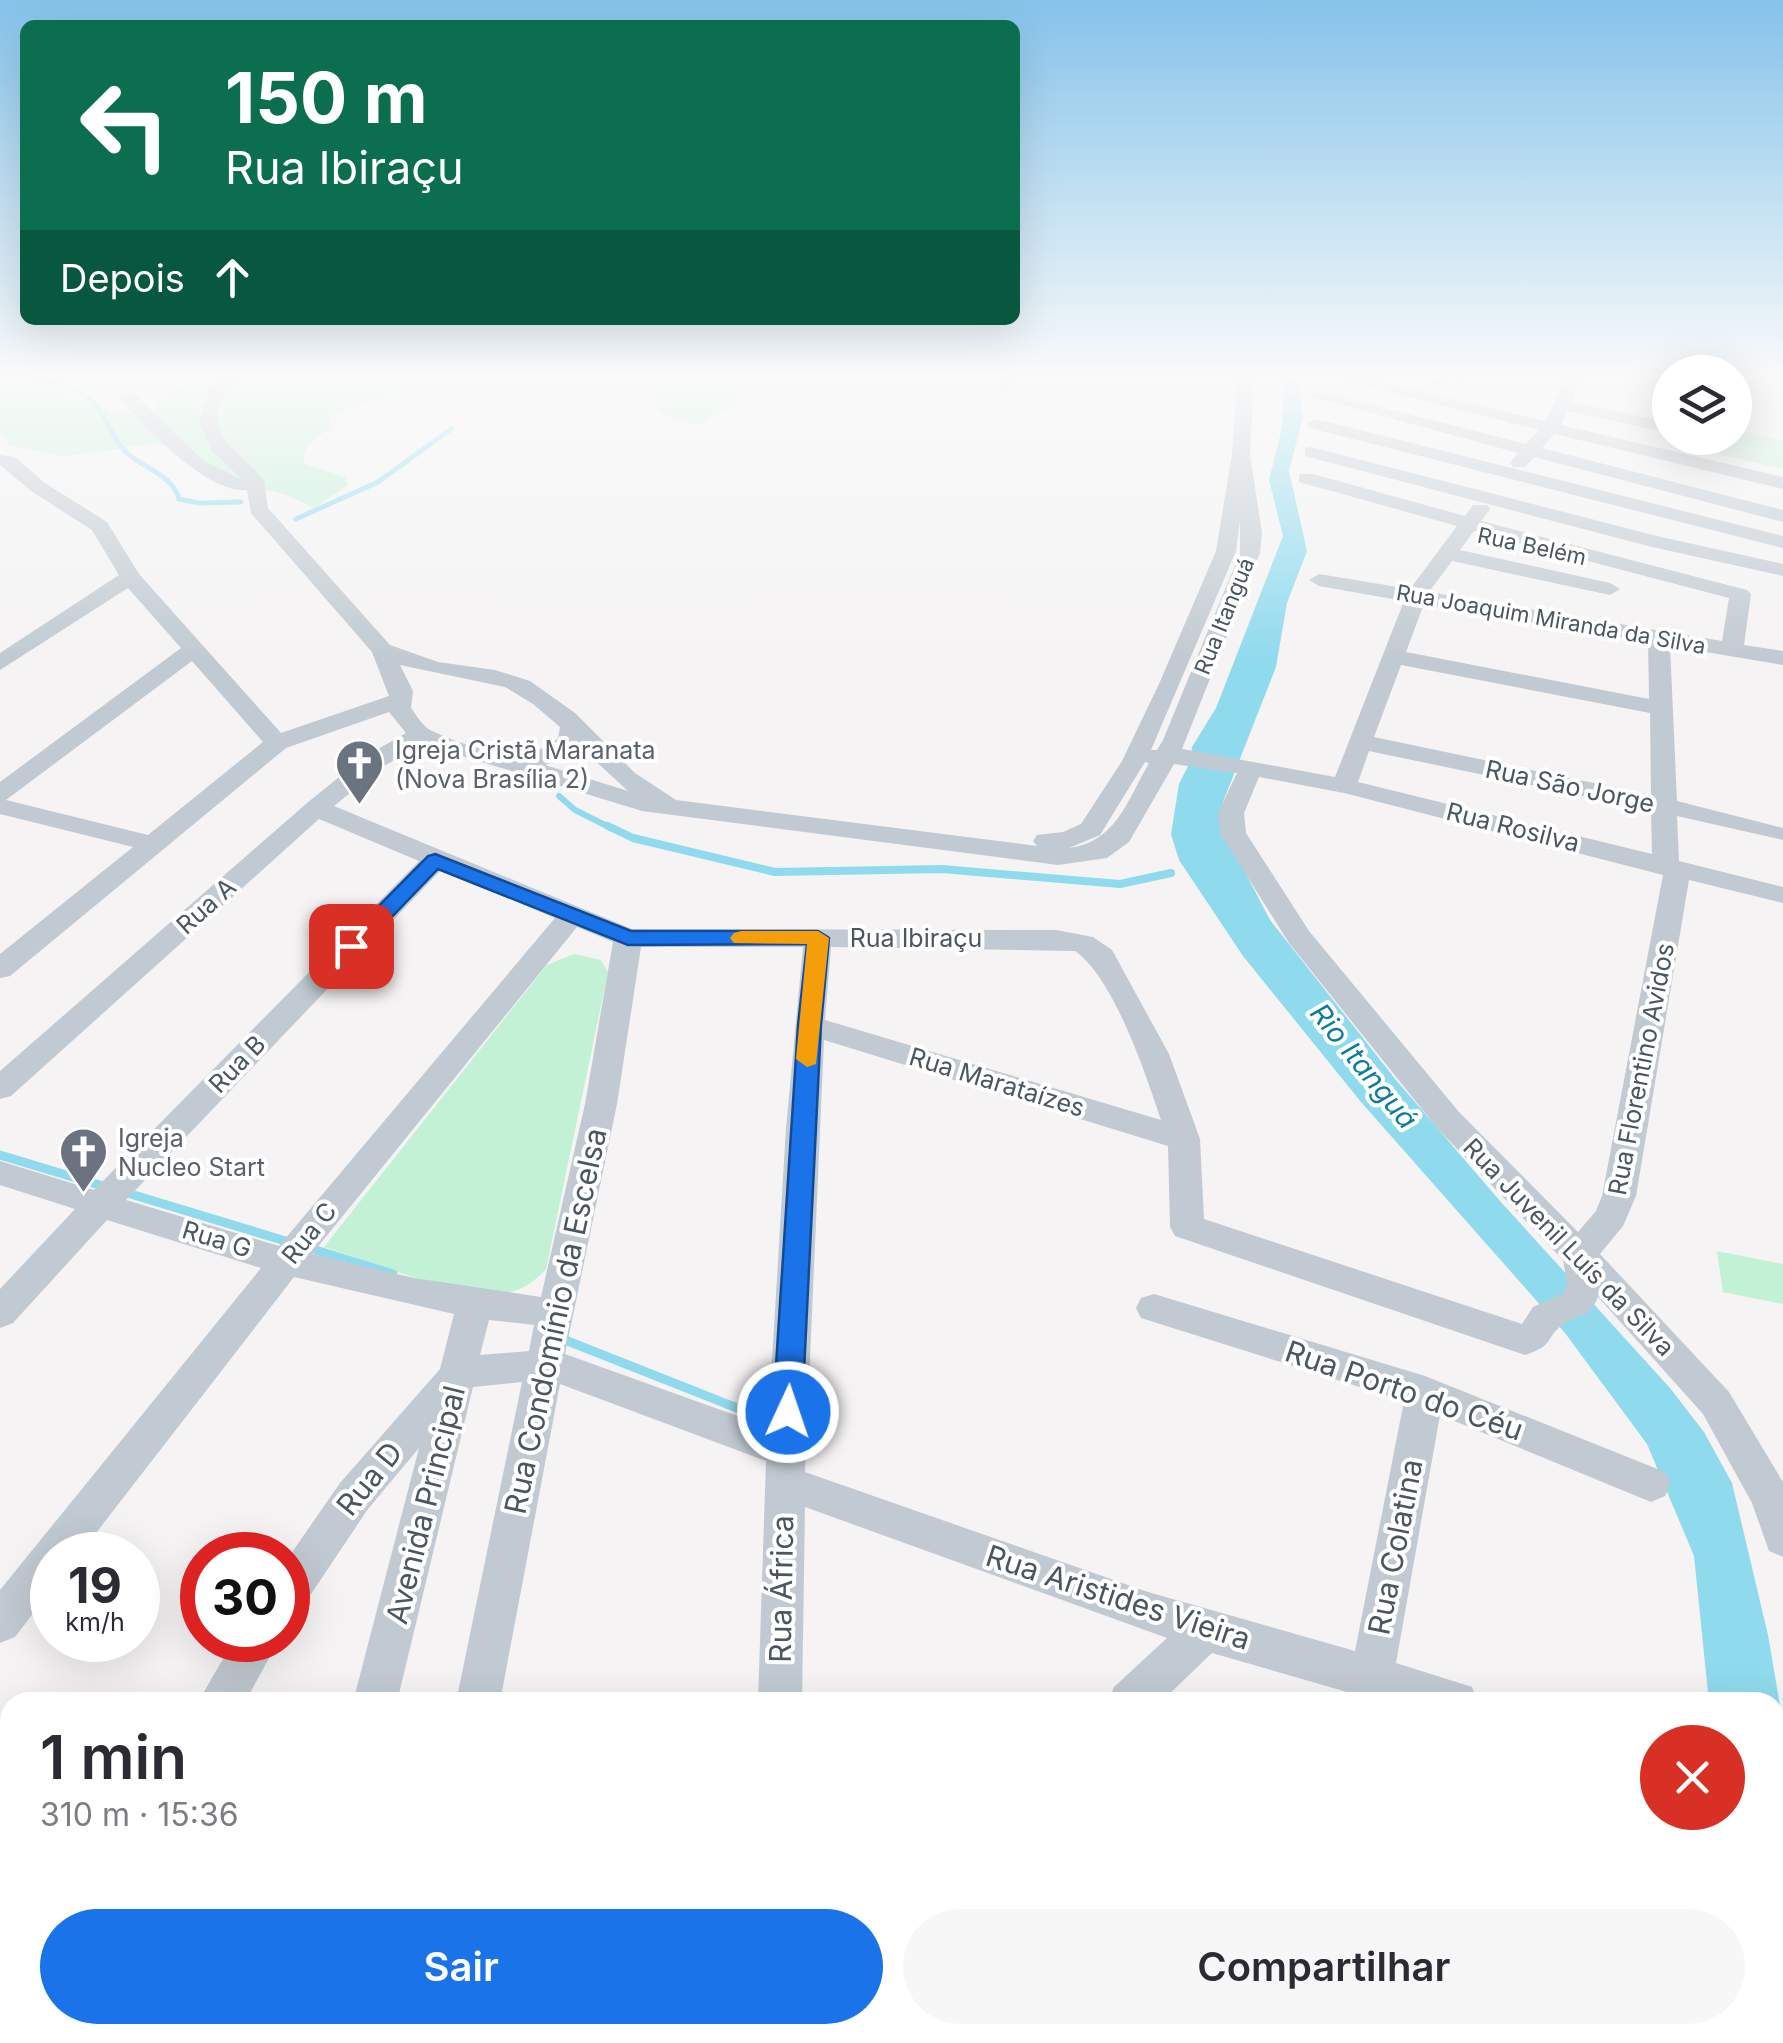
<!DOCTYPE html>
<html lang="pt">
<meta charset="utf-8">
<style>
:root{--surface:#fff;--page:#f7f7f7;--text:#2b2b33;--muted:#7c7c81;--accent:#1a73e8}
body{margin:0;font-family:Inter,sans-serif;background:var(--page);color:var(--text);height:100vh;display:flex;flex-direction:column;font-size:38px;white-space:nowrap}
*{box-sizing:border-box;margin:0}
p{font-size:32px;color:var(--muted)}
.icon{flex:none;width:55px;height:55px;fill:none;stroke:currentColor;stroke-width:2;stroke-linecap:round;stroke-linejoin:round}
.map{position:relative;flex:1;overflow:hidden}
.sheet{position:absolute;left:0px;top:1692px;width:1785px;height:352px;display:flex;flex-direction:column;background:var(--surface);border-radius:30px 30px 0 0;box-shadow:0 10px 40px #0002}
.sheet>*{flex:none}
.hud{position:absolute;left:20px;top:20px;width:1000px;height:305px;border-radius:15px;box-shadow:0 10px 40px #0002;background:#0b6e4f;color:#fff;overflow:hidden}
.buttons{position:absolute;left:1652px;top:355px;display:grid;gap:20px}
.buttons a{display:grid;place-items:center;width:100px;height:100px;border-radius:50%;background:var(--surface);box-shadow:0 10px 40px #0002;font-size:50px}
.speed{position:absolute;left:30px;top:1532px;display:flex;gap:20px;font-size:50px;font-weight:700;text-align:center}
.speed>*{display:grid;place-content:center;width:130px;height:130px;border-radius:50%;background:var(--surface);box-shadow:0 10px 40px #0002;line-height:1}
.speed small{font-size:25px;font-weight:400}
.speed .limit{border:15px solid #d22;background:#fff;color:#111}
.pin{position:absolute;display:grid;place-items:center;width:85px;height:85px;color:#fff;margin:-42px;border-radius:20px;box-shadow:0 5px 15px #0006}
.me{position:absolute;width:110px;margin:-55px;rotate:3deg;stroke-linejoin:round;filter:drop-shadow(0 0 8px #0008)}
.turn{display:flex;align-items:center;gap:35px;height:210px;padding:0 40px;font-size:45px}
.turn .icon{width:130px;height:130px;stroke-width:2.5}
.turn b{display:block;font-size:70px;line-height:85px}
.then{display:flex;align-items:center;height:95px;padding:0 40px;background:#0003;gap:20px;font-size:38px}
.round{display:grid;place-items:center;flex:none;width:105px;height:105px;border-radius:52px;background:var(--page)}
.headline{display:flex;align-items:center;justify-content:space-between;height:170px;padding:0 40px}
h1{font-size:60px;font-weight:600;line-height:75px}
.cta{display:flex;gap:20px;margin-top:auto;padding:20px 40px}
.cta a{flex:1;height:115px;border-radius:60px;background:var(--accent);color:#fff;font-size:40px;font-weight:600;line-height:115px;text-align:center}
.cta a+a{background:var(--page);color:var(--text)}
.map>svg:first-child{display:block}
.green{fill:#c3f1d5}
.water{fill:#90daee}
.lines{fill:none;stroke-linecap:round;stroke-linejoin:round}
.stream-far3{stroke:#90daee;stroke-width:5}
.stream-far2{stroke:#90daee;stroke-width:6}
.stream-far1{stroke:#90daee;stroke-width:8}
.stream{stroke:#90daee;stroke-width:9}
.minor{fill:#c1cad2;fill-rule:evenodd}
.route{fill:#1a73e8;stroke:#114b97;stroke-width:2.5}
.slow{fill:#f59e0b}
.labels{text-anchor:middle;stroke-width:8;stroke-linejoin:round;paint-order:stroke}
.far-street-label{font-size:22px;fill:#4a5661;stroke:#fff}
.worship-label{font-size:25px;fill:#5b616d;stroke:#fff;text-anchor:start}
.street-label{font-size:25px;fill:#4a5661;stroke:#fff}
.water-label{font-size:28px;font-style:italic;fill:#0c7c9b;stroke:#fff}
.near-street-label{font-size:30px;fill:#4a5661;stroke:#fff}
</style>
<div class="map">
<svg width="1783" height="2043" viewBox="0 0 1783 2043">
<rect width="100%" height="100%" fill="#f5f3f3"/>
<path class="green" d="M0,374H43L49,387L56,391L90,399L117,414L157,409L159,396L215,374H370L407,381L410,389C384,405 355,400 329,417L330,428C317,438 299,446 305,464L345,477L348,485L314,508L287,495L237,483L176,448L154,444L64,456L10,446L0,431Z
M672,374H772C746,395 728,410 698,425L663,414L649,400Z
M990,374H1093L1039,395L997,396Z
M1735,430L1783,441V469L1674,444L1680,438H1735Z
M574,954L601,960L608,972L546,1269C537,1279 527,1287 514,1291C470,1303 369,1261 324,1247L547,965Z
M1717,1251L1783,1264V1304L1723,1292Z"/>
<path class="water" d="M1279,374H1296L1303,417L1289,471L1307,551L1287,603L1276,667L1223,802L1221,826L1270,920L1396,1080L1500,1201L1670,1388L1704,1432L1732,1483L1768,1635L1783,1723V2043H1720V2035H1775V1702H1709L1694,1556L1647,1444L1565,1333L1361,1102L1243,956L1179,860L1171,834L1179,784L1190,762L1192,747L1216,708L1283,536L1269,480L1282,428L1284,393Z"/>
<g class="lines">
<path class="stream-far3" d="M18,374C38,383 60,381 79,391C105,405 107,434 127,453C144,469 172,474 179,499L199,503L241,502
M1412,392L1459,374
M296,519L378,482L451,429"/>
<path class="stream-far2" d="M559,796L575,810L613,829"/>
<path class="stream-far1" d="M608,826L633,838L775,872L942,869L1120,884L1171,873"/>
<path class="stream" d="M0,1155L106,1187
M124,1192L292,1243
M306,1247L393,1274
M560,1338L775,1423"/>
<path class="minor" d="M222,374H238C196,433 227,438 264,480L268,508L390,645L438,662L495,670L530,681L575,713L635,773L676,800L1037,846L1033,841L1037,835L1063,832L1081,824L1122,761L1159,684L1216,551L1232,454L1238,374H1254L1250,454L1262,533L1260,553L1182,749L1335,777L1404,601L1319,586L1309,580L1319,574L1410,589L1457,526L1299,482V474H1313L1465,516L1473,505H1487L1490,509L1481,521L1747,590L1751,594L1744,645L1783,651V665L1670,646L1677,801L1783,828V840L1677,816L1679,861L1783,887V903L1689,880L1636,1196L1623,1226L1600,1254L1729,1392L1783,1482V1557L1769,1551L1752,1503L1703,1414L1598,1297C1588,1321 1578,1313 1561,1326C1544,1340 1555,1345 1525,1355L1175,1236L1170,1227L1168,1146L824,1040L805,1472L1148,1592L1355,1651L1404,1401L1141,1318L1136,1308L1141,1298L1154,1294L1425,1376L1665,1472L1671,1484L1665,1496L1651,1502L1440,1415L1396,1663L1472,1687L1478,1702H1345L1347,1692L1212,1653L1161,1702H1108L1114,1687L1167,1638L805,1507L802,1702H758L766,1461L560,1384L500,1702H456L522,1382L473,1387L397,1702H353L419,1448L368,1509L303,1606L288,1612V1558L340,1483L440,1369L454,1314L294,1277L79,1555H52V1589L15,1637L0,1643V1590L261,1268L107,1220L13,1323L0,1328V1289L75,1209L0,1185V1161L94,1190L419,861L319,819L11,1096L0,1099V1071L307,803L364,757L406,733L389,712L286,748L10,976L0,978V954L133,847L0,814V782L181,648L128,588L0,670V653L119,575L92,530L31,491L0,465V455L15,457L45,483L107,522L139,574L281,733L389,696L372,652L251,513L247,490C207,494 142,425 118,396L132,392L204,461L243,480L211,450L199,421L208,392ZM1240,520V553L1163,740L1157,750H1151L1236,551ZM1474,531L1729,598L1722,641L1429,592L1452,561L1610,595L1620,589L1610,583L1460,550ZM1424,604L1648,642L1649,699L1406,652ZM192,661L263,742L148,835L6,800ZM400,665L505,687L533,704L560,727L558,738C529,768 466,747 432,731C423,727 417,716 411,708L413,691ZM1401,665L1650,713L1651,795L1374,737ZM423,744L642,811L1058,865L1107,858L1129,842L1174,764L1237,773L1218,813L1220,833L1289,943L1437,1128L1563,1260L1567,1283L1564,1293L1533,1307L1522,1324L1204,1219L1200,1139L1169,1054L1112,950L1093,937L1056,930L632,929L334,806L382,767ZM577,744L628,791L545,765L566,757ZM1369,751L1651,810L1652,854L1358,782ZM1145,762L1149,763C1127,801 1116,842 1069,848L1100,835ZM1259,777L1344,793L1663,875L1602,1196L1596,1211L1578,1232L1459,1112L1309,931L1246,833L1244,813ZM441,870L555,918L279,1246L126,1200ZM577,927L613,942L585,1104L541,1297L414,1278L312,1254ZM641,947H803L786,1128L768,1427L565,1354L617,1104ZM831,947L1075,951C1114,978 1146,1075 1161,1120L825,1020ZM489,1320L534,1325L529,1351L480,1355Z
M996,374H1012L1014,390H1002Z
M1317,374H1345L1545,421L1568,374H1584L1572,402L1670,423V433L1567,411L1561,425L1783,477V489L1555,434L1542,448L1783,510V522L1534,457L1525,467H1513L1510,463L1518,453L1309,396L1317,391L1526,444L1539,430Z
M1442,374H1479C1471,382 1450,382 1442,374Z
M1748,374L1765,376L1735,390V379Z
M1316,419L1783,536V548L1310,428L1307,424Z
M1311,447L1661,537L1783,564V576L1652,547L1305,456V448Z
M234,1640H279L245,1702H198Z
M0,1919L10,1923V1974L0,1970Z
M10,2012V2035H42L38,2043H0V2016Z
M245,2035H314L316,2040L249,2043Z
M385,2035H437L435,2043H383Z
M720,2035H777L773,2043H716Z
M964,2035H1016L1014,2043H962Z
M1281,2035H1333L1332,2043H1280Z
M1574,2035H1626V2043H1574Z"/>
</g>
<linearGradient id="sky" x2="0" y2="1"><stop stop-color="#85c3ea"/><stop offset="0.57" stop-color="#fafafa"/><stop offset="1" stop-color="#fafafa" stop-opacity="0"/></linearGradient>
<rect width="1783" height="660" fill="url(#sky)"/>
<path class="route" d="M435,854L631,931H818L829,938L821,1025L802,1412L798,1421L788,1424L778,1421L773,1412L798,1025L807,944L628,945L438,869L359,951H344L340,946L344,941L428,856Z"/>
<path class="slow" d="M741,931H818L829,938L816,1064L807,1067L796,1059L807,944L734,943L730,938L734,933Z"/>
<defs>
<symbol id="church-pin" viewBox="-11 -11 22 30"><path d="M0 17L-7.5 6A9.5 9.5 0 1 1 7.5 6Z" fill="#6b7280" stroke="#fff"/><path d="M-1.2-6h2.4v3.5h3.3v2.4h-3.3V6h-2.4V-.1h-3.3v-2.4h3.3Z" fill="#fff"/></symbol>
</defs>
<g fill-rule="evenodd">
<use href="#church-pin" x="332" y="736" width="55" height="75"/>
<use href="#church-pin" x="56" y="1124" width="55" height="75"/>
</g>
<g class="labels">
<g class="far-street-label">
<text transform="translate(1532 546) rotate(12)" y="8">Rua Belém</text>
<text transform="translate(1224 616) rotate(-68)" y="8">Rua Itanguá</text>
<text transform="translate(1551 619) rotate(10)" y="8">Rua Joaquim Miranda da Silva</text>
</g>
<g class="worship-label">
<text x="395" y="759">Igreja Cristã Maranata<tspan x="395" dy="29">(Nova Brasília 2)</tspan></text>
<text x="118" y="1147">Igreja<tspan x="118" dy="29">Nucleo Start</tspan></text>
</g>
<g class="street-label">
<text transform="translate(1570 786) rotate(12)" y="9">Rua São Jorge</text>
<text transform="translate(1513 827) rotate(14)" y="9">Rua Rosilva</text>
<text transform="translate(206 906) rotate(-42)" y="9">Rua A</text>
<text x="916" y="947">Rua Ibiraçu</text>
<text transform="translate(237 1064) rotate(-46)" y="9">Rua B</text>
<text transform="translate(1641 1069) rotate(-79)" y="9">Rua Florentino Avidos</text>
<text transform="translate(997 1082) rotate(17)" y="9">Rua Marataízes</text>
<text transform="translate(309 1233) rotate(-51)" y="9">Rua C</text>
<text transform="translate(217 1239) rotate(17)" y="9">Rua G</text>
<text transform="translate(1569 1247) rotate(46)" y="9">Rua Juvenil Luís da Silva</text>
</g>
<g class="water-label">
<text transform="translate(1364 1066) rotate(51)" y="10">Rio Itanguá</text>
</g>
<g class="near-street-label">
<text transform="translate(556 1321) rotate(-78)" y="10">Rua Condomínio da Escelsa</text>
<text transform="translate(1404 1391) rotate(19)" y="10">Rua Porto do Céu</text>
<text transform="translate(370 1479) rotate(-51)" y="10">Rua D</text>
<text transform="translate(426 1505) rotate(-76)" y="10">Avenida Principal</text>
<text transform="translate(1396 1547) rotate(-79)" y="10">Rua Colatina</text>
<text transform="translate(782 1589) rotate(-89)" y="10">Rua África</text>
<text transform="translate(1118 1598) rotate(18)" y="10">Rua Aristides Vieira</text>
</g>
</g>
</svg>
<div class="buttons">
<a><svg class="icon" aria-label="layers" viewBox="0 0 24 24"><path d="M12 4l9 5-9 5-9-5zM3 14l9 5 9-5"/></svg></a>
</div>
<div class="speed"><div>19<small>km/h</small></div><div class="limit">30</div></div>
<div class="pin" style="left:351px;top:946px;background:#d93025"><svg class="icon" aria-label="arrive" viewBox="0 0 24 24"><path d="M6 21V4h12l-3 4 3 4H6"/></svg></div>
<svg class="me" style="left:788px;top:1412px" viewBox="-20 -20 40 40"><circle r="17" fill="#1a73e8" stroke="#fff" stroke-width="3"/><path d="M0-11L8 9 0 5-8 9z" fill="#fff"/></svg>
<div class="hud">
<div class="turn"><svg class="icon" aria-label="left" viewBox="0 0 24 24"><path d="M17 20v-9H6M10 6l-5 5 5 5"/></svg><div><b>150 m</b>Rua Ibiraçu</div></div>
<div class="then">Depois<svg class="icon" aria-label="ahead" viewBox="0 0 24 24"><path d="M12 20V5M6 11l6-6 6 6"/></svg></div>
</div>
<section class="sheet">
<div class="headline"><div><h1>1 min</h1><p>310 m · 15:36</p></div><a class="round" style="background:#d93025;color:#fff"><svg class="icon" aria-label="close" viewBox="0 0 24 24"><path d="M6 6l12 12M18 6L6 18"/></svg></a></div>
<div class="cta"><a>Sair</a><a>Compartilhar</a></div>
</section>
</div>
